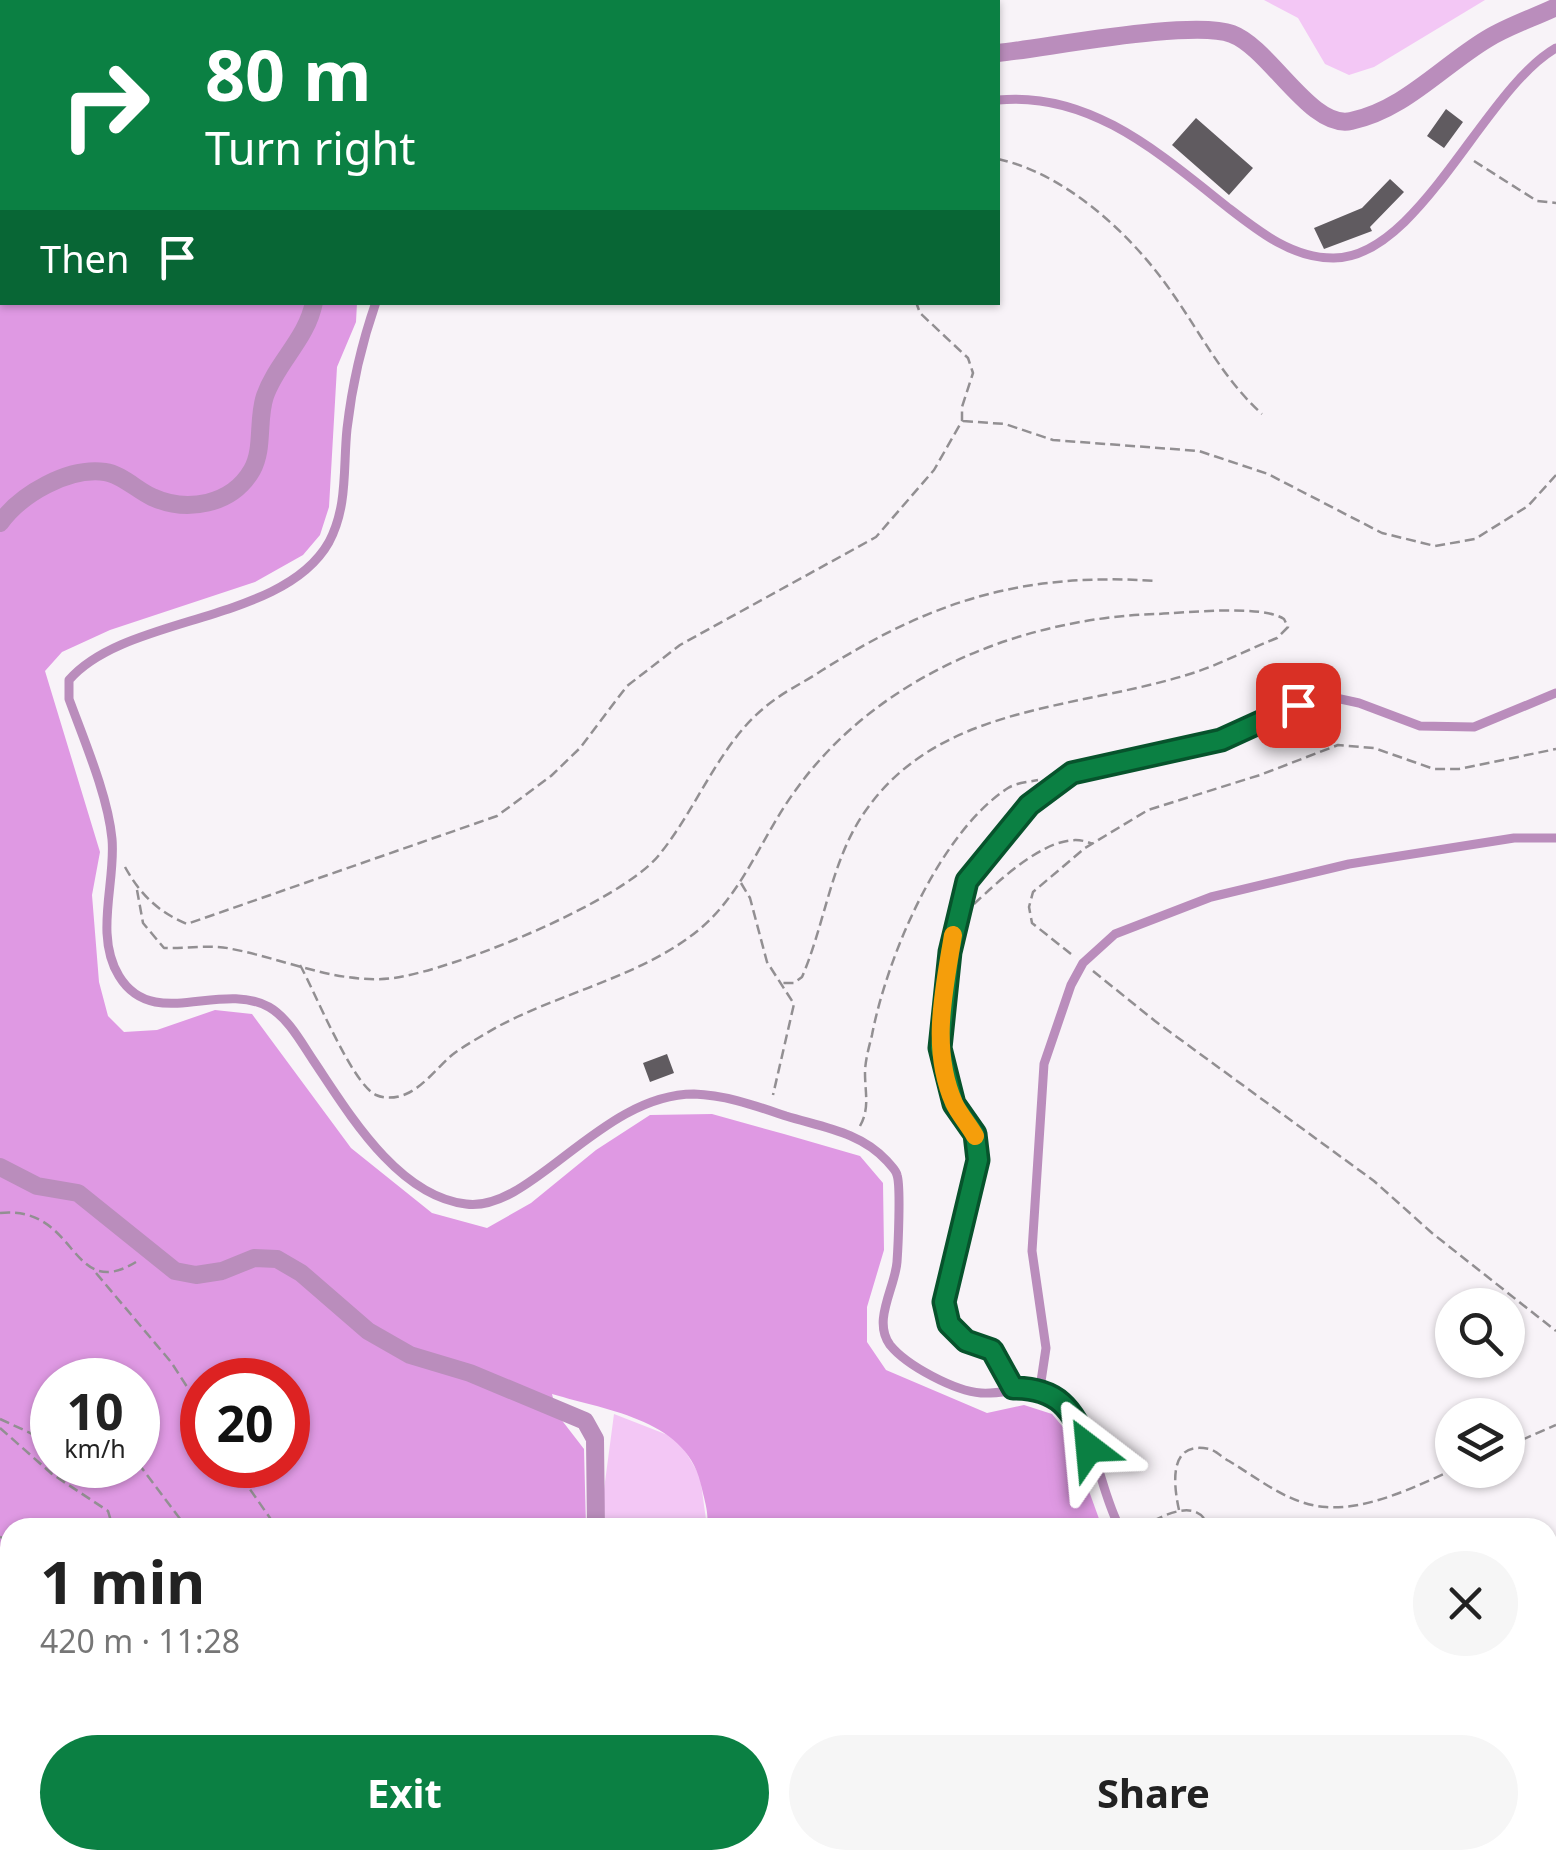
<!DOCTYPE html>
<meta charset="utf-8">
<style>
:root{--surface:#fff;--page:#f6f6f6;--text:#222;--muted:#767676;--accent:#0b8043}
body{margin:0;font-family:"Noto Sans",sans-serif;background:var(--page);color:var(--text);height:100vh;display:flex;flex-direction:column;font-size:38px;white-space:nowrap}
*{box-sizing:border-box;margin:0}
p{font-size:32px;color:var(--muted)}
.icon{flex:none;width:55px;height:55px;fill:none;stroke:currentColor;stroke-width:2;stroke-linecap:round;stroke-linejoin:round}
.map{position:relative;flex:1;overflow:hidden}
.side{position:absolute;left:0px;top:1518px;width:1558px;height:352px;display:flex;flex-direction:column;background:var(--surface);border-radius:30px 30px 0 0;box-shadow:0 2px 8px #0004}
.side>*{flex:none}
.hud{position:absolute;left:0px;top:0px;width:1000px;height:305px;box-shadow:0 2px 8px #0004;background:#0b8043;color:#fff;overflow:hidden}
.fabs{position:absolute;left:1435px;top:1288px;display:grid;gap:20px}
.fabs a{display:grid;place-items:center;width:90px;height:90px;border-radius:50%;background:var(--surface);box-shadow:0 2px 8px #0004;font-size:50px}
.speed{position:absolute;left:30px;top:1358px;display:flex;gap:20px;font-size:50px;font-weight:700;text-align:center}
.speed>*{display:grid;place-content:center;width:130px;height:130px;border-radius:50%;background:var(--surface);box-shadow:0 2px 8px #0004;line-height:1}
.speed small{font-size:25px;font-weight:400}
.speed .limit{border:15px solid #d22;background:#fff;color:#111}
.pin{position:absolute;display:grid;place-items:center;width:85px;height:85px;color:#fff;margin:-42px;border-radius:20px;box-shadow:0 5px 15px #0006}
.me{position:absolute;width:110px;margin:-55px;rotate:331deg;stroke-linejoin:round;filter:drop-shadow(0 0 8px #0008)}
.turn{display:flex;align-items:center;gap:35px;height:210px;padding:0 40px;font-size:45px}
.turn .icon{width:130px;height:130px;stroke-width:2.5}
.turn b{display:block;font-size:70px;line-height:85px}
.then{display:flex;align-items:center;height:95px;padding:0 40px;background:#0003;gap:20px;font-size:38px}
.round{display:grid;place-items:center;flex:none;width:105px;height:105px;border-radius:52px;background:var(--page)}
.headline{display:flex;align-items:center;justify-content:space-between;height:170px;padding:0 40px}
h1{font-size:60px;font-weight:700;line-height:75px}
.action{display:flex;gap:20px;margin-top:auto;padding:20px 40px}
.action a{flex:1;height:115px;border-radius:60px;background:var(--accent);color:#fff;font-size:40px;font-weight:700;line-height:115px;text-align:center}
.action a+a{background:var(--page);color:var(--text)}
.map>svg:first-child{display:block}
.green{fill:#f3c7f5}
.forest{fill:#df99e3;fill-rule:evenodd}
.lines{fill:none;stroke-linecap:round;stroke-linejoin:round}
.stream{stroke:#f9b2fd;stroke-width:5}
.building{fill:#605b60}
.path{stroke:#928f92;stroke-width:2.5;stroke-dasharray:10 5;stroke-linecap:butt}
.lane{stroke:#ba8dbc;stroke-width:9}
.street{stroke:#ba8dbc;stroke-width:18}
.secondary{stroke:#9b599e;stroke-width:20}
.route-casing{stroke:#07532c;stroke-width:25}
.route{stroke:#0b8043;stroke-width:18}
.slow{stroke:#f59e0b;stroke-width:18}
</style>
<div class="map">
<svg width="1556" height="1869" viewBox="0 0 1556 1869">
<rect width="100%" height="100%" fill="#f8f3f8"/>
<path class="green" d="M1264,0H1485L1374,67L1349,75L1325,64L1298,18Z
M614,1414L678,1439L700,1476L707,1527L606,1528L603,1497Z"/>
<path class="forest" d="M0,0L869,2H2V302L357,303L356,322L337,367L329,507L320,535L303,555L255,582L110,630L62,652L45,671L100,852L92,895L99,982L108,1016L124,1032L157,1030L215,1010L252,1014L351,1148L432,1213L487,1228L531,1203L596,1150L650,1115L712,1114L784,1134L860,1156L883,1183L884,1250L867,1307V1342L886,1370L987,1413L1024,1405L1052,1414L1068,1433L1102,1527H707C709,1514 705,1502 702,1489C690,1420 609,1411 552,1394L557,1414L584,1449L586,1527L10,1528V1860H592L600,1869H0ZM52,1380H138V1465H52ZM202,1380H288V1465H202Z
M1548,1819L1556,1832V1869H1366L1375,1860H1548Z
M652,1860H1287L1316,1869H660Z"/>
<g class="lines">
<path class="stream" d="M540,2L542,0
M181,1869L184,1860"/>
</g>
<path class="building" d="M1446,109L1463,122L1444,148L1427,136Z
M1196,118L1253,168L1229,195L1172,145Z
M1390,179L1404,192L1370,227L1372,231L1324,249L1314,228L1362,208Z
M667,1054L674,1073L650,1082L643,1063Z"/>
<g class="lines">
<path class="path" d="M699,2L701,0
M967,2L972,0
M998,159C1062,173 1123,227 1162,279C1197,325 1219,375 1262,414
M1474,161L1537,201L1556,203
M963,421L1005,424L1053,440L1199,451L1268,474L1382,533L1435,546L1475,539L1528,506L1556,475
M125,867C140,894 158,912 187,924L497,816L551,776L580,748L627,686L680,645L876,537L934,470L962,421V407L973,373L968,358L920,313L916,302
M741,883L750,898L767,962L794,1004L773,1095
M137,890L143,923L164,948C186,949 211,944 232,949C285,959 339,985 394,978C456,969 621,902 659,855C696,810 719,745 764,708C781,693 803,683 821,671C933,600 1024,572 1157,581
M974,904C1000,880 1056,825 1092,844
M1071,954L1032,923L1029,907L1033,892L1085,848L1148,810L1260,775L1338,745L1374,748L1434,769H1459L1556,749
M300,965C315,992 352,1084 376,1095C385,1099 397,1098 406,1094C423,1087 438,1067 452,1055C465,1045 482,1036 497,1027C562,992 644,976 701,928C744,891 762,836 795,791C876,677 1020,618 1157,614C1186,613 1261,604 1284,619L1288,627L1277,638C1249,649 1221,664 1193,673C1078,710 939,703 864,813C831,861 825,924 802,977L794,983H781
M1093,971L1155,1021L1374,1181L1432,1233L1556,1331
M860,1126C870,1108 865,1093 865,1073C865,1061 869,1047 872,1035C887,957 939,833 1008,788C1016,783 1028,782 1038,780
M0,1213C79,1205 69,1303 136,1262
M96,1273L171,1362L202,1410
M0,1419L52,1443
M0,1428L52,1474L108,1511L113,1528
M1508,1446L1556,1425
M138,1463L187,1528
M233,1465L277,1528
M1179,1510C1174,1487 1167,1440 1209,1449C1215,1450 1223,1458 1229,1461C1259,1479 1290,1505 1326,1507C1369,1510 1414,1487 1453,1470
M1140,1528C1162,1516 1198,1495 1209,1528
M0,1537L10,1540
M1548,1609L1556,1605
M0,1777L10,1795
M1548,1800L1556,1809
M46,1860L58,1869
M217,1860L226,1869
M516,1860L538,1869
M94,1869L122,1860"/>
<path class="lane" d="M998,100C1089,91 1158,152 1226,206C1257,230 1291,258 1333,258C1419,259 1484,89 1556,48
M376,302C361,345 352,385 347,429C343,468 348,506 329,542C283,624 126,614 69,680V699C84,740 108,796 112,839C116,882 94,935 119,976C153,1032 220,980 269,1007C288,1018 301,1042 313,1060C348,1112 397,1196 466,1204C531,1213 601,1094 694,1094C726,1095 756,1106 786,1116C822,1127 861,1132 887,1161C891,1166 896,1170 897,1175C901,1186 898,1248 897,1262C895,1288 872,1321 890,1345C907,1366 955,1391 981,1393C1012,1395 1036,1378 1063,1402C1097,1433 1099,1490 1120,1528
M1013,1388L992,1350C964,1340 951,1332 944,1301L978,1160L975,1135L954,1103L939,1049L941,1009L955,923L967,881L1029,805L1071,773L1221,740L1322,695L1359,703L1420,726L1474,727L1556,693
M1040,1388L1046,1348L1032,1251L1044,1064L1071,985L1083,963L1115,934L1211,897L1349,864L1514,838H1556"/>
<path class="street" d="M998,53C1047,48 1193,19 1232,34C1270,48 1311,130 1351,121C1404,110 1442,66 1487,39C1508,26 1533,18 1556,7
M0,523C21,494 68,467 105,472C121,474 137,490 152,497C187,513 232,505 252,470C264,449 257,419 265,396C277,362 307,339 314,302
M0,1167L37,1186L78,1193L175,1271L196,1275L222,1271L254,1258L277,1259L301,1273L368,1331L410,1355L470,1373L585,1421L595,1439L596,1528
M605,1860L614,1869"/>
<path class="secondary" d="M0,164L2,163"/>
</g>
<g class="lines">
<defs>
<path id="route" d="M1089,1448C1072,1408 1058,1388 1013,1388L992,1350L966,1341L949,1324L944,1302L978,1160L975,1134L954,1104L940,1048L950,952L967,881L1029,805L1072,773L1221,740L1298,705"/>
</defs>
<use href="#route" class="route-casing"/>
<use href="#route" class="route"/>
<path class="slow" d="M953,935C944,991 930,1048 954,1103C959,1114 969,1125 975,1136"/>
</g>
</svg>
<div class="fabs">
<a><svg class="icon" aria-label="search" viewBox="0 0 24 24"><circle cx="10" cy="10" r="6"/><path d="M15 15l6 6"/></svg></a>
<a><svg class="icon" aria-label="layers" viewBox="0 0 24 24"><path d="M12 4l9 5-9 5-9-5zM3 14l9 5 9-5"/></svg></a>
</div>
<div class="speed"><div>10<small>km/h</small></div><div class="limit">20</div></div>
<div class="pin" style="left:1298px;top:705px;background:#d93025"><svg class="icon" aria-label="arrive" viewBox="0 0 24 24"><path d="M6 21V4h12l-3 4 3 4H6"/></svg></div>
<svg class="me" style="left:1089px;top:1448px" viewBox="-20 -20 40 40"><path d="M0-17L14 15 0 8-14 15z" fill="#0b8043" stroke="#fff" stroke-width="4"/></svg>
<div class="hud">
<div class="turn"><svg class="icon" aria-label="right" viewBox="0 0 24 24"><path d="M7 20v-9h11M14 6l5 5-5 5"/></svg><div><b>80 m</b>Turn right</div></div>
<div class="then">Then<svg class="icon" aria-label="arrive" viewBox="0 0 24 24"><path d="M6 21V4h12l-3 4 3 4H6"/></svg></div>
</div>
<section class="side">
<div class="headline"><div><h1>1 min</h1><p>420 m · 11:28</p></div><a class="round"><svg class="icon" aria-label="close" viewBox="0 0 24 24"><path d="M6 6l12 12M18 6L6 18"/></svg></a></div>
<div class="action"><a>Exit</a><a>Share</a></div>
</section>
</div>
